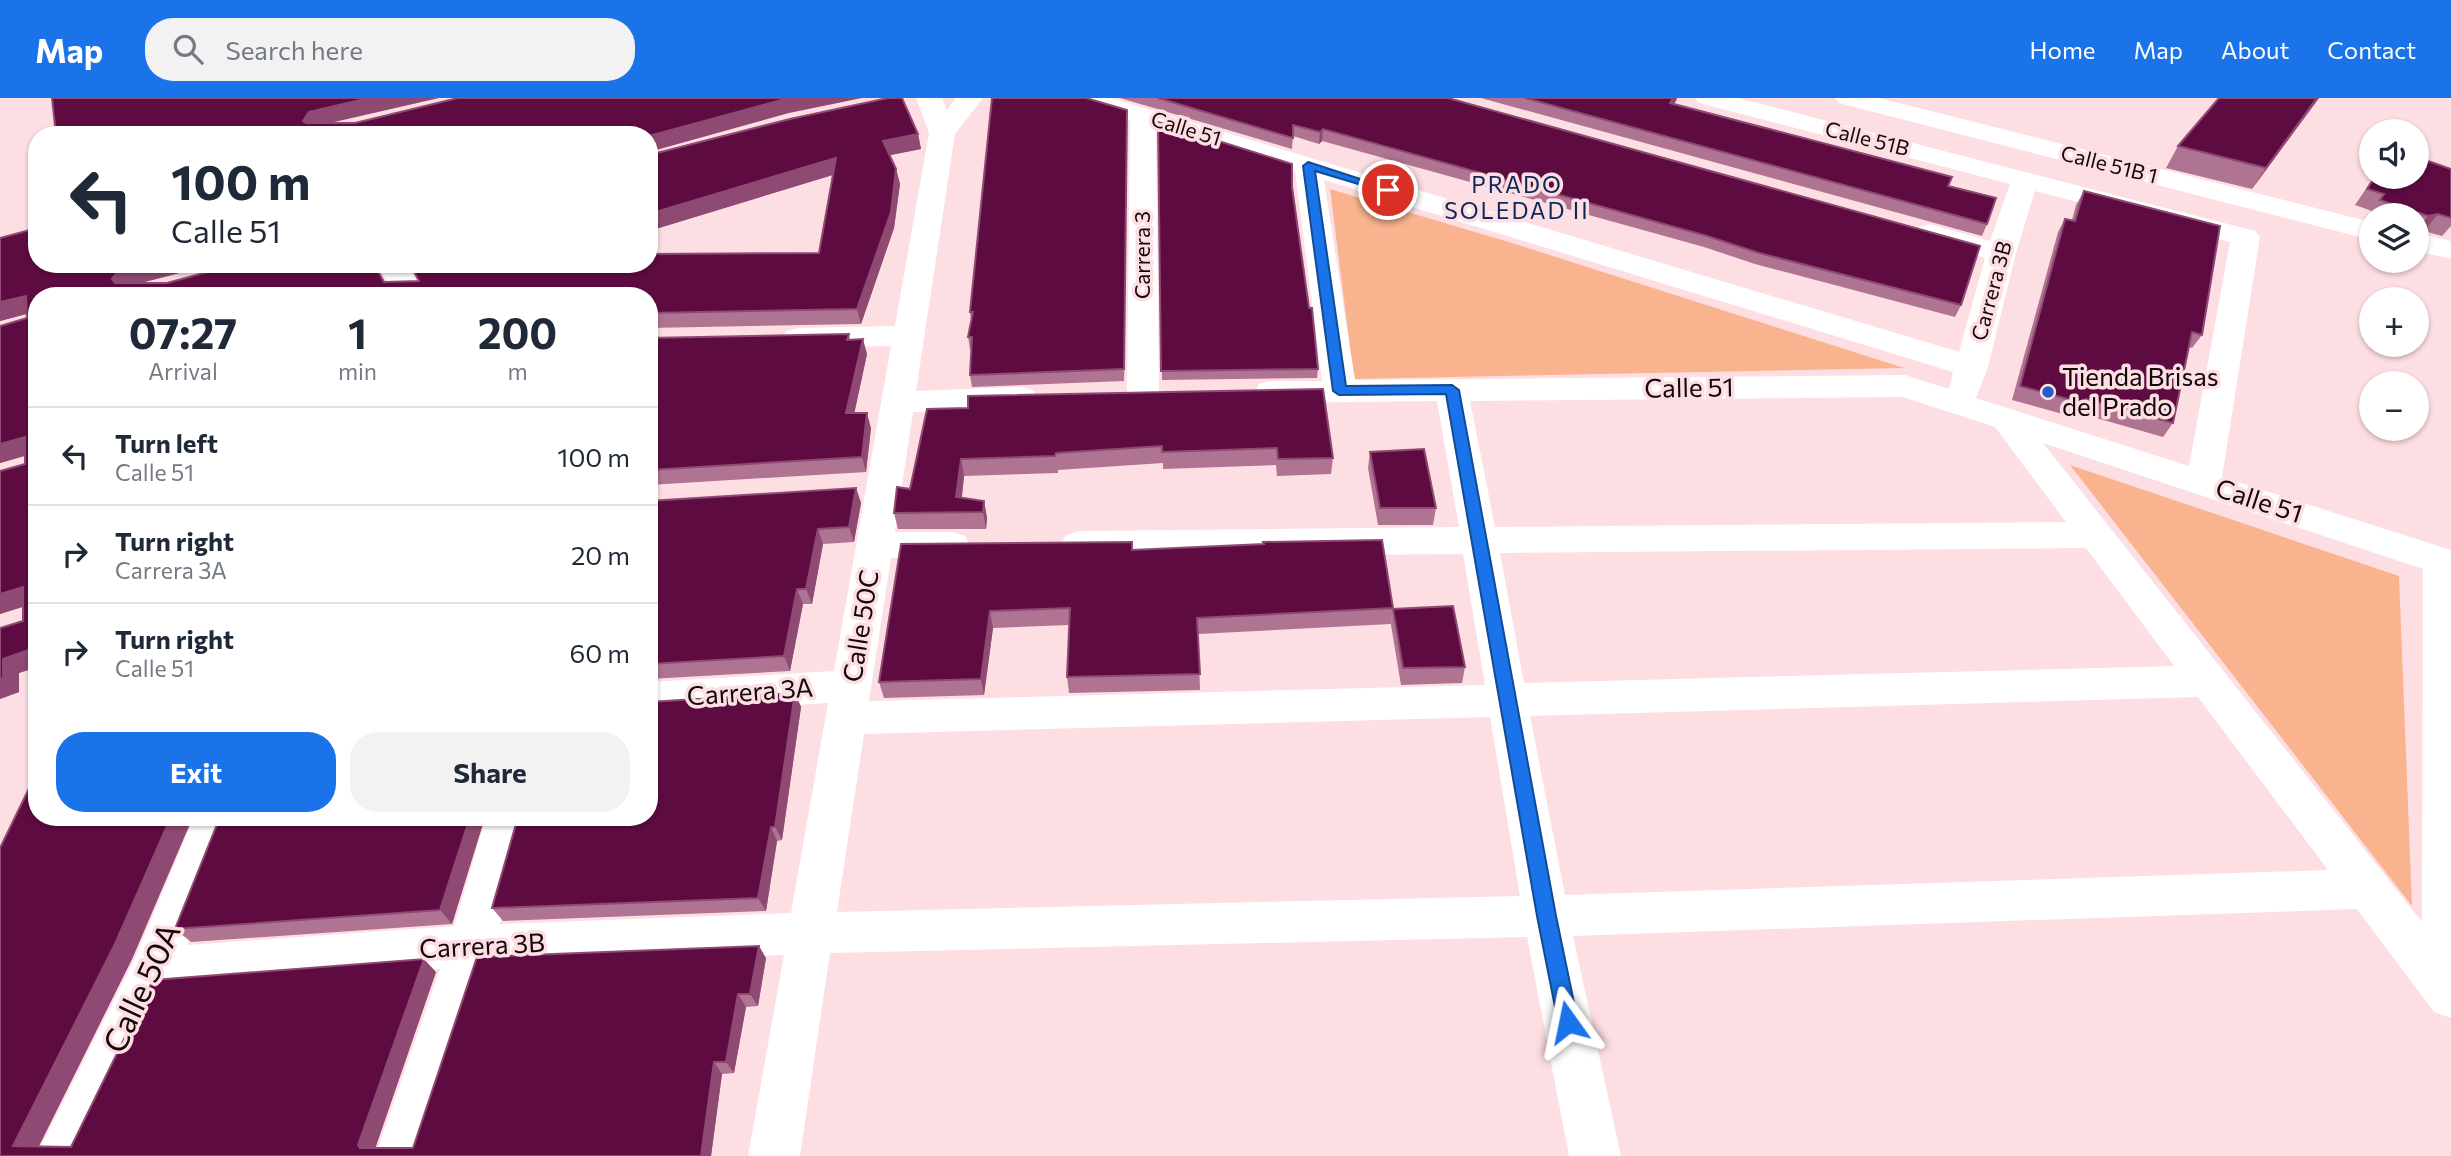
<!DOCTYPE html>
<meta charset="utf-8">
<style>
:root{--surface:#fff;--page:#f2f2f3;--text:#1f2937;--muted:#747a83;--line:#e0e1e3;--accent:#1a73e8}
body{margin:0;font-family:Commissioner,sans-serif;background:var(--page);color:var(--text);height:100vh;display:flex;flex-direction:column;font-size:26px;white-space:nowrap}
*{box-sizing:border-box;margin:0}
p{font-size:23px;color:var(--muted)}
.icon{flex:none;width:38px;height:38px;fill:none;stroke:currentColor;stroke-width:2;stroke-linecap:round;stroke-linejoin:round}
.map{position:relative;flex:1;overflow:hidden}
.sheet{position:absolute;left:28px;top:189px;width:630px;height:539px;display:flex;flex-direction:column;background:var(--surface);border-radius:28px;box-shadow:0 2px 5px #0004}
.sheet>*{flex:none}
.guide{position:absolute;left:28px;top:28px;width:630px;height:147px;border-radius:28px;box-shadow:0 2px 5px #0004;background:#fff;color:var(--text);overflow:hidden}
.fabs{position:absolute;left:2359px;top:21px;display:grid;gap:14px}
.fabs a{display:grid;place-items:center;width:70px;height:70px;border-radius:50%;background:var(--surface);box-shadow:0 2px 5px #0004;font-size:35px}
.pin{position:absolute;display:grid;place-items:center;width:60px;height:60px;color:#fff;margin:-30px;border:4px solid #fff;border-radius:50%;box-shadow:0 2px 7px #0007}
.me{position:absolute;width:77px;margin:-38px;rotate:348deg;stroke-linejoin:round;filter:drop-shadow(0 0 5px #0008)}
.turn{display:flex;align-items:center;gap:24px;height:147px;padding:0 28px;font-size:32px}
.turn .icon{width:91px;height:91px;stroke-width:2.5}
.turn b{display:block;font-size:49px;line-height:60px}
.eta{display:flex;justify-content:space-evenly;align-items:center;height:119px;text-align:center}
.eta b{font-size:42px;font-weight:700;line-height:49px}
.action{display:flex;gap:14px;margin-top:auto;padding:14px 28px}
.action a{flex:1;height:80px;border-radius:28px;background:var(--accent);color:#fff;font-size:28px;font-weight:700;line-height:80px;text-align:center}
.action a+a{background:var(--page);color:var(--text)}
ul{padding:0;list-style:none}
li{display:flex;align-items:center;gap:21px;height:98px;padding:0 28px;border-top:2px solid var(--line)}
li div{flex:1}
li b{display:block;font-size:26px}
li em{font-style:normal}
header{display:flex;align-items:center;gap:42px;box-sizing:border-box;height:98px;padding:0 35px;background:var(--accent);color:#fff}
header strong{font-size:33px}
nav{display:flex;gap:38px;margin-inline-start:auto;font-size:24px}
.search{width:490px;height:63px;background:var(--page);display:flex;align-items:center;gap:18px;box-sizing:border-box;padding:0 24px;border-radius:28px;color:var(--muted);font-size:26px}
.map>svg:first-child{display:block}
.green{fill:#f9b48f}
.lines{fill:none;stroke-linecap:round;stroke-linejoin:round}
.minor{fill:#fff;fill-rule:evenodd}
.wall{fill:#ae7492}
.shaded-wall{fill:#8e4a72}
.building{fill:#5e0b42;stroke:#8e4a72;stroke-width:2}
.route{fill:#1a73e8;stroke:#114b97;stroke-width:2}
.poi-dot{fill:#245cc9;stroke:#fddee3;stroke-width:2.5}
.labels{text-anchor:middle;stroke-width:7;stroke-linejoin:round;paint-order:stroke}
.far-street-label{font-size:21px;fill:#13080a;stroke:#fddee3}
.far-neighbourhood-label{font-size:23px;letter-spacing:2px;fill:#0c275c;stroke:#fddee3}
.poi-label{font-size:26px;fill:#13080a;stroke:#fddee3;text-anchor:start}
.street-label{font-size:26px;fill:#13080a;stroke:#fddee3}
.near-street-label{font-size:32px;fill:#13080a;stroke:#fddee3}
</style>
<header>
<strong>Map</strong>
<div class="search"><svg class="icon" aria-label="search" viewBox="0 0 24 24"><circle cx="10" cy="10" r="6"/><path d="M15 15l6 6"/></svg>Search here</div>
<nav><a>Home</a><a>Map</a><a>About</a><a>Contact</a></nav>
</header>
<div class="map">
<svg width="2451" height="1058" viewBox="0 0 2451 1058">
<rect width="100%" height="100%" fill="#fddee3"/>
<path class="green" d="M1330,91L1512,145L1904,270L1354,281Z
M2070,367L2399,478L2412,808Z"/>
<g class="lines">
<path class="minor" d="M916,0H942L947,12L956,0H983L955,36L916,293L1021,289L1033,292L1038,300L1033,308L1021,311L913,314L895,434H952L965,438L970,447L965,456L952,460H891L869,603L1485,587L1463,456L1079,459L1066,455L1061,446L1066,437L1079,433L1459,429L1437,303L1271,305L1259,302L1255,294L1259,286L1271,283H1322L1295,73L1156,30L1159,296L1155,304L1143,307L1131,304L1127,296L1130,22L1075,5L1071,0H1111L1959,254L1985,160L1919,141L1914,135L1919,129L1929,126L1990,143L2010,86L1699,5L1695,0H1738L2255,133L2260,139L2222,379L2451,452V920L2434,914L2357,811L1573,838L1621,1058H1569L1527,839L830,855L800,1058H748L784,857L487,869L427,1058H375L440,871L168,892L89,1058H36L135,860L194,719H237L187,847L454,828L486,719H529L500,826L791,815L828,605L649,616V584L834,573L891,248L798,250L787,247L782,240L787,233L798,230L895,228L929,35ZM1324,82L1953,274L1949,291L1905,277L1355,282ZM2035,93L2230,144L2189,368L1976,300L1988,269L2016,155ZM1903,299L1995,329L2066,424L1495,429L1470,303ZM2043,345L2423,471L2422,824ZM2086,450L2174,568L1524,585L1500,455ZM2198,599L2328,772L1565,797L1530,618ZM1490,619L1520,798L837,814L864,636Z
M1835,0H1879L2371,124V142L1839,5Z
M2417,135L2451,143V161L2417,153Z
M377,166H407L425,198H395Z"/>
</g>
<path class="wall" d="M1120,0H1448L1961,207L1955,219L1755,166L1704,149L1322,43L1319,46L1293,38L1292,51Z
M1481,0H1677L1674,6L1948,88L1987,126L1982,138Z
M2219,0H2319L2252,91L2166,70L2178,48Z
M1127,24L1124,283L972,289L970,277L971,251H970L968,239L971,222L970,214Z
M1158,24L1292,89L1318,271L1317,280L1162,282Z
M918,36L921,51L890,57L896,71L900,86L894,130L861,226L649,230V198H37V569L19,575V594L0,601L23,523V509L0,516V373L25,366V358L0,365V228L27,220V216L0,223L37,166H214L141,185H167L237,166H375L384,184L419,183L819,155L833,77L649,133V57Z
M2451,71V128L2442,138L2424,133L2417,134V117H2371V119L2368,118L2372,113L2355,107L2374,79H2417Z
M2084,93L2202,237L2192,250L2189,249L2173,325L2163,339L2079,315L2077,320L2012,302L2058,134L2065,121L2072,122L2076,107Z
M849,236L850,242L867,256L854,315L871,330L866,374L649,387V240Z
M1323,291L1333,360L1331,376L1277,378L1276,367L1163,371V365L1058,372V375L964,378L962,399L984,403L987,420L986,431H898L894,415L968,310Z
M1370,354L1436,410L1433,427H1378L1368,370Z
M856,390L861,405L854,444L823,446L812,506H803L790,573L649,581V403Z
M1132,444V452L1393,510L1391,526L1198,536L1200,592L1069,595L1067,579L1069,527L993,530L984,597L884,600L879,584L901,446Z
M1393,511L1465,569L1462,585L1401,587L1391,527Z
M795,595L801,609L782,742L777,743L766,813L503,823L492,810Z
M220,719H485L452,826L191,844L175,831Z
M133,859L39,1048L71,1049L436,874L375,1050H413L766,860L758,908L746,909L734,975L722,976L711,1058H0Z"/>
<path class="shaded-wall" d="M369,0H439L317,28L312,37L303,23L309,14Z
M789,0H862L789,15L649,54V38Z
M1673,0H1677L1676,3L1667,17L1670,5Z
M2317,0H2319L2252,91L2266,70Z
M1127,12V24L1124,283V271Z
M1323,31L1322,43L1319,46L1320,34Z
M918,36L921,51L886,58L883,43Z
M836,60L839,75L649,133V116Z
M896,71L900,86L894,130L861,226L857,211Z
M2438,116L2424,133L2417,134V132L2428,118Z
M145,166H214L129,188L115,185L112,181L118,173Z
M26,198L37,213L0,223V204Z
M863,241L867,256L851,331L846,315Z
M867,315L871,330L866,374L862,359Z
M25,339L37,354L0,365V346Z
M961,361L964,378L960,415L956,399Z
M856,390L861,405L854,444L849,429Z
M984,403L987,420L986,431L983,414Z
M818,431L823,446L812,506L806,491Z
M23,489L37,504L0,516V496Z
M797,491L803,506L790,573L784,558Z
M990,513L993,530L984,597L981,581Z
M37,549V569L19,575V594L0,601V581L3,561Z
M795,595L801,609L782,742L775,729Z
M171,719H193L133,859L34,1058L13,1048Z
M470,719H485L452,826L440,812Z
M771,729L777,743L766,813L758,800Z
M759,848L766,860L758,908L750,896Z
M424,861L436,874L373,1057L360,1050L358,1047Z
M738,896L746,909L734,975L726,964Z
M714,964L722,976L711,1058H701Z"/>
<path class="building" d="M52,0H369L309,14L303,23L306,25H355L458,0H789L649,38V37H56Z
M888,0H902L918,36L883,43L896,71L891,114L857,211L649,215V198H37V549L3,561V580L0,581V530L23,523V489L0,496V373L25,366V339L0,346V228L27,220L26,198L0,204V140L37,130V166H145L118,173L112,181L115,185H167L237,166H374L384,184L419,183L410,166H649V156L819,155L836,60L649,116V57L790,21Z
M992,0H1086L1127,12L1124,271L970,277L972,239H968L973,214H970Z
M1158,0H1448L1980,148L1961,207L1759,155L1707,138L1323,31L1320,34L1293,27V40Z
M1525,0H1673L1670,5L1952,79L1948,88L1996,100L1987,126Z
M2219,0H2317L2266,70L2178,48Z
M1158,24L1292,66V89L1309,210H1312L1318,271L1161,273Z
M2417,59L2451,71V120L2438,116L2428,118L2380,102L2384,96L2367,91L2375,79H2417Z
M2084,93L2220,128L2202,237L2192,234L2173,325L2086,301V306L2020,288L2065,121L2075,123Z
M849,236L847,242L863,241L846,315H867L862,359L649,372V240Z
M1323,291L1333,360L1278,361L1277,350L1162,354V348L1056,355L1055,358L961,361L956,399L984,403L983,414L894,415L897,389L910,391L927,311L968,310V298Z
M1424,351L1436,410H1380L1370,354Z
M856,390L849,429L818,431L806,491H797L784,558L649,566V403Z
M1382,442L1393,510L1197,520L1200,576L1067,579L1070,510L990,513L981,581L879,584L901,446L1132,444V452L1264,446L1263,444Z
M1453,508L1465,569L1403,570L1393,511Z
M795,595L775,729H771L758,800L492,810L518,719H649V604Z
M37,674V719H171L115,846L13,1048L71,1049L153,882L424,861L358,1047L360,1050H413L477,859L759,848L750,896H738L726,964H714L701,1058H0V750Z
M220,719H470L440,812L175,831Z"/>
<path class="route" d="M1308,64L1394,92L1388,95L1315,73L1346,288L1452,287L1459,292L1556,818L1578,924L1575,931L1568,934L1561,931L1558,924L1537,818L1446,296L1339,297L1333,293L1303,68Z"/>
<circle class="poi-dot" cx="2048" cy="294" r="7"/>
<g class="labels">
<g class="far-street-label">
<text transform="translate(1186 31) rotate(17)" y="7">Calle 51</text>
<text transform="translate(1867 41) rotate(14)" y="7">Calle 51B</text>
<text transform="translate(2109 67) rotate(14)" y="7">Calle 51B 1</text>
<text transform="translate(1143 157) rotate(-90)" y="7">Carrera 3</text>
<text transform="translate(1992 193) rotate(-75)" y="7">Carrera 3B</text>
</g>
<g class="far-neighbourhood-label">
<text x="1517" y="95">PRADO<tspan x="1517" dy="26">SOLEDAD II</tspan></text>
</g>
<g class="poi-label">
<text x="2062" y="288">Tienda Brisas<tspan x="2062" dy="30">del Prado</tspan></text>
</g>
<g class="street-label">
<text transform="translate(1689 290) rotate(-1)" y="9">Calle 51</text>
<text transform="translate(2259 403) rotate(18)" y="9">Calle 51</text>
<text transform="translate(861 528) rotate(-81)" y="9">Calle 50C</text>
<text transform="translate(750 594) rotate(-4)" y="9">Carrera 3A</text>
<text transform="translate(482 848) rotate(-3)" y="9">Carrera 3B</text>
</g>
<g class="near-street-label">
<text transform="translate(142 890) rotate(-65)" y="11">Calle 50A</text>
</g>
</g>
</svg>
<div class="fabs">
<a><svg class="icon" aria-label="sound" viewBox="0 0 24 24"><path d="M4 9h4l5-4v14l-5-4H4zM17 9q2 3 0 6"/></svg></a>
<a><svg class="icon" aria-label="layers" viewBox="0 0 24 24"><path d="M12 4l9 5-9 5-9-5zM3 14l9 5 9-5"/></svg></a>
<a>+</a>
<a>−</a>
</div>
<div class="pin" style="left:1388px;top:92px;background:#d93025"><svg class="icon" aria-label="arrive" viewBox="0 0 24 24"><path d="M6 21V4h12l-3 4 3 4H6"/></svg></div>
<svg class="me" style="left:1568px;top:924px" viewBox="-20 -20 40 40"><path d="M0-17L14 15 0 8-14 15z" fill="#1a73e8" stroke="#fff" stroke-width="4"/></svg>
<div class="guide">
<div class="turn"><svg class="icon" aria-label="left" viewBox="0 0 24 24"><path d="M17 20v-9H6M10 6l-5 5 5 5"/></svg><div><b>100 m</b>Calle 51</div></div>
</div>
<section class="sheet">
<div class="eta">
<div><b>07:27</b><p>Arrival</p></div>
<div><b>1</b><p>min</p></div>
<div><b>200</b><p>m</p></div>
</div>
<ul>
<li><svg class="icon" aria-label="left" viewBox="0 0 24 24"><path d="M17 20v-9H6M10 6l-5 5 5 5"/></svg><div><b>Turn left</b><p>Calle 51</p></div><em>100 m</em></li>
<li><svg class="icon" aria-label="right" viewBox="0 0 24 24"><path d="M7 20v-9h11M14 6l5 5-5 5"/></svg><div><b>Turn right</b><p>Carrera 3A</p></div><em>20 m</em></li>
<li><svg class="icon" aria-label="right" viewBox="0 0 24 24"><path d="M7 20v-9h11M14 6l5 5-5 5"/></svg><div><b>Turn right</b><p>Calle 51</p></div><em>60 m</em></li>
</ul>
<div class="action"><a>Exit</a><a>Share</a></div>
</section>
</div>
